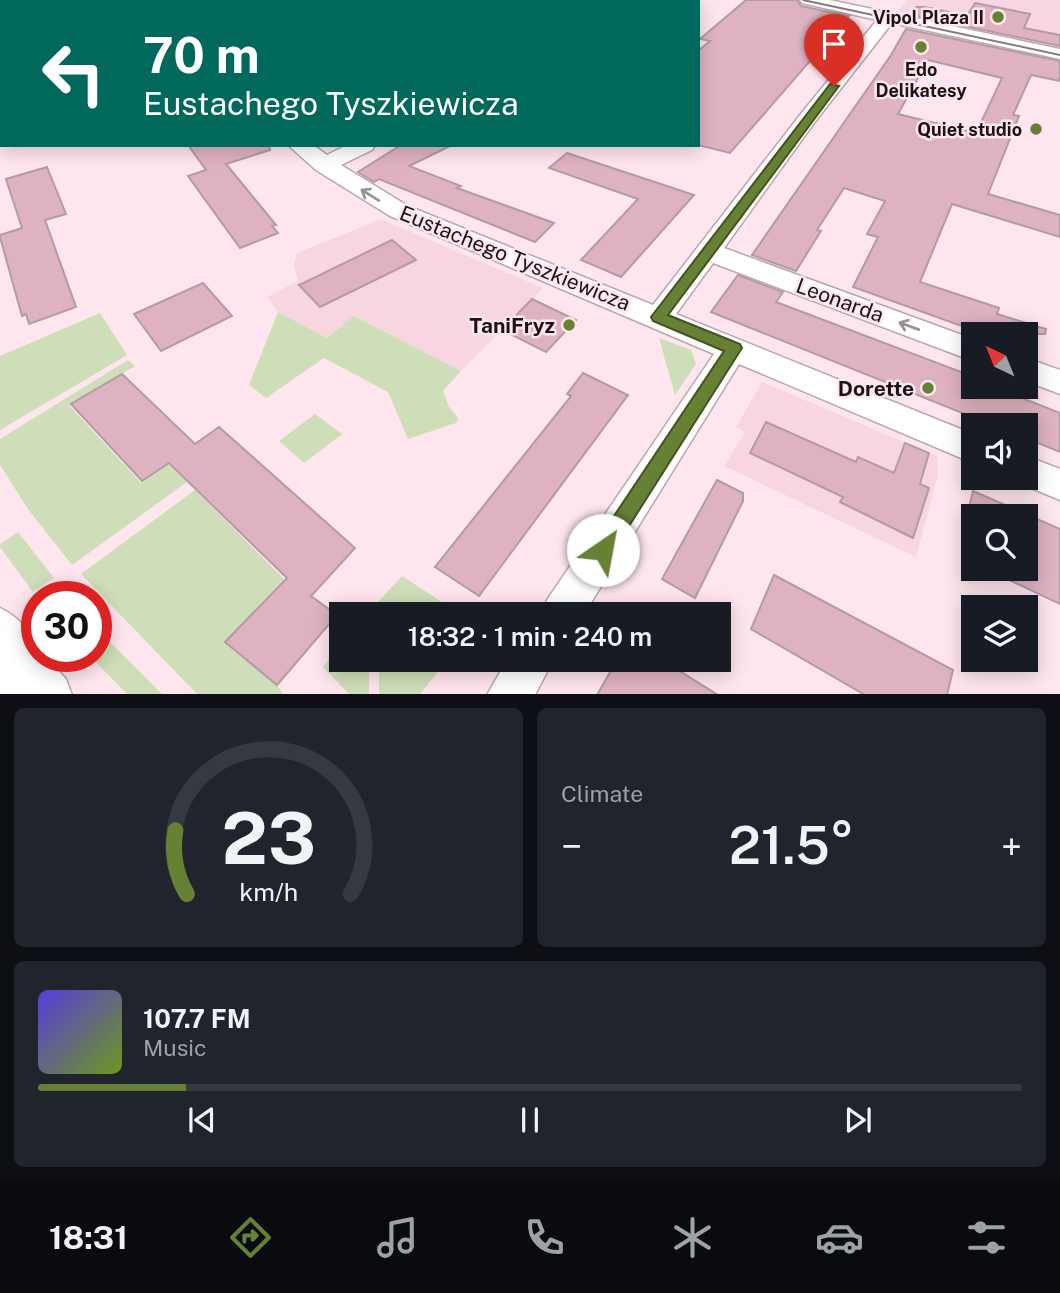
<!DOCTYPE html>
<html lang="en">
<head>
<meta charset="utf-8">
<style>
	:root { --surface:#171b24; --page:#20242c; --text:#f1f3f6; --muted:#9ea1a6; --line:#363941; --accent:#668034 }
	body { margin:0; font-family:"Public Sans",sans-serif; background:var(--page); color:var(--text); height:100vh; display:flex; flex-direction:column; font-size:26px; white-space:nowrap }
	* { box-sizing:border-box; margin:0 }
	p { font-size:23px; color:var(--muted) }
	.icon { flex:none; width:38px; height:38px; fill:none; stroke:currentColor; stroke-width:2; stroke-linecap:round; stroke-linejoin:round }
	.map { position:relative; height:694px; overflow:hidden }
	.drawer { display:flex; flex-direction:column; gap:14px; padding:14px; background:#0d0f14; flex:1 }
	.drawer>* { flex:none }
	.hud { position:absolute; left:0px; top:0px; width:700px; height:147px; box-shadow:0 4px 18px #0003; background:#00695c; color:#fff; overflow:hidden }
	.needle { width:46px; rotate:317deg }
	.fabs { position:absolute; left:961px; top:322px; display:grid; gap:14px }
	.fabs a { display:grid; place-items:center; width:77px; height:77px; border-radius:0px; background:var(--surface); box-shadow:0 4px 18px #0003; font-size:35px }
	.speed { position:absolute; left:21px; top:581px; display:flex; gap:14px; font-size:35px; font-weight:700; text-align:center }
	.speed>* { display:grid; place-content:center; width:91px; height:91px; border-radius:50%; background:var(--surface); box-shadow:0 4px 18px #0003; line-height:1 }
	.speed .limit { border:10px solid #d22; background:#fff; color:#111 }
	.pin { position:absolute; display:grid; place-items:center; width:60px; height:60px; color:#fff; margin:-72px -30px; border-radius:50% 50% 50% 0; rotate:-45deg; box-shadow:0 0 7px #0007 }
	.pin .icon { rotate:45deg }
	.me { position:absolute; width:77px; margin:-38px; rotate:33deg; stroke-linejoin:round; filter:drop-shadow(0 0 5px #0008) }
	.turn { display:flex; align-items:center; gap:24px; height:147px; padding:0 28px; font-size:32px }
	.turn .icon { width:91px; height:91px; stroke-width:2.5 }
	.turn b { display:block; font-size:49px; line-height:60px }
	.big { font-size:52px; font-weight:600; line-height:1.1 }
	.drawer .card { flex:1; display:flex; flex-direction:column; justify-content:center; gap:10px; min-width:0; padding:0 24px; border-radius:10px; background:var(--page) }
	.drawer .dial { align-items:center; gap:0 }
	.dial svg { height:182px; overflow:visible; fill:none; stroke:var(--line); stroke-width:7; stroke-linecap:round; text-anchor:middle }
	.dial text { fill:var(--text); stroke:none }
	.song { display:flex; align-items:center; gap:21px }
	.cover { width:84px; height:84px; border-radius:10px; background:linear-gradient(135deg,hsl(250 70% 55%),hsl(80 70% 35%)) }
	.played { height:7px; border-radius:4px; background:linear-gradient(90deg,var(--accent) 15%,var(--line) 15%) }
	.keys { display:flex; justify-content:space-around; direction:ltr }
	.heat { display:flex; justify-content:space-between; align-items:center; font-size:38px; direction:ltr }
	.drawer .tiles { flex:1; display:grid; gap:14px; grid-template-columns:1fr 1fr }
	.card:last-child { grid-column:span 2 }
	.trip { position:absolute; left:329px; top:602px; width:402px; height:70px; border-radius:0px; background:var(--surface); box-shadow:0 4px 18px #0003; font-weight:600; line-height:70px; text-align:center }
	.tabs { display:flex; height:112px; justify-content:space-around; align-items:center; background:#090b0e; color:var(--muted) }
	.tabs .icon { width:49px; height:49px }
	.tabs .selected { color:var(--accent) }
	.tabs b { font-size:32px; color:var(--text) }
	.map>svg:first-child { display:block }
</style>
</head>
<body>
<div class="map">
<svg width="1060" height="695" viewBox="0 0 1060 695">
	<rect width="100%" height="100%" fill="#ffe5ed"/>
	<g fill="#f7d6e1">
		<polygon points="908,0 1060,0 1060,47 897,12"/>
		<polygon points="381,219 543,288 461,371 355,316 327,338 278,312 267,297 298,281 294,265 297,253"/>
		<polygon points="762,382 937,456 938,475 916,557 724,466 745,432 736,427"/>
	</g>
	<g fill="#cedeb8">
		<polygon points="278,312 327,338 354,316 461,371 443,391 449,407 458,418 456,423 408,439 388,392 324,358 266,398 249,385"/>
		<polygon points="100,313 127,355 0,430 0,356"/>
		<polygon points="659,338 691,350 696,364 675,395"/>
		<polygon points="128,360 135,366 69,405 141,483 168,464 187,482 72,565 28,509 0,465 0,439"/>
		<polygon points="315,414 342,434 304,463 279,441"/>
		<polygon points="195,490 284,579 225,642 277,685 283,694 197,694 81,574"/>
		<polygon points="18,532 54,578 33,592 0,547 0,544"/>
		<polygon points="402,576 460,614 378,614 378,602"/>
		<polygon points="96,628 162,694 127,694 90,656 96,656"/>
		<polygon points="341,645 341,660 369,660 369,694 349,694 323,667"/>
		<polygon points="379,660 448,660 419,695 379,694"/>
	</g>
	<g fill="#dfb2c1" stroke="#b39ba3" stroke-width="2" fill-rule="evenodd">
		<polygon points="746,0 797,0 801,6 849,16 730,153 698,145 698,51 710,41 700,39"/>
		<polygon points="975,3 1030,14 1024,28 1060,35 1060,46 912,15 916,7 925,7 967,16"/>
		<path d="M 906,29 L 1060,61 L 1060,81 L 1031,75 L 1013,115 L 1019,116 L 988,194 L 1060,215 L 1060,237 L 952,204 L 920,282 L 999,308 L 997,314 L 1046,329 L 1045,334 L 984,334 L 853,287 L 878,237 L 867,234 L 885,201 L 844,188 L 817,230 L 821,231 L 796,271 L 752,255 L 891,55 ZM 928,60 L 1002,78 L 976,133 L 898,114 Z"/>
		<polygon points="188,145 269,145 270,150 226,164 276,225 272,226 278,233 240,248 188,176 206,170"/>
		<polygon points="401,145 452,145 409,166 461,186 457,188 554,223 535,242 379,179 374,182 358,172"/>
		<polygon points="567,153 694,195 621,277 581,260 638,199 549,168"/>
		<polygon points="47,167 66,214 45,220 76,307 29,324 26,314 22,316 0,237 0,235 22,228 6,179"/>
		<polygon points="392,240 416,260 320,307 299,285"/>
		<polygon points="738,275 783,292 776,302 964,373 973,381 973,387 994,387 1060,413 1060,452 1026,438 1026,425 992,425 711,312"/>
		<polygon points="203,283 232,316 161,351 134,314"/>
		<polygon points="532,299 576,320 546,352 502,330"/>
		<polygon points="583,373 628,395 479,596 435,567 571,396 567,394"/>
		<polygon points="122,374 195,444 219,427 355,548 311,596 337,615 277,685 225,642 287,578 169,463 142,481 71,404"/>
		<polygon points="766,422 856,462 858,457 894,473 905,443 929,453 920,484 929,488 913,538 840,502 843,497 750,453"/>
		<polygon points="717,480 743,493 743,501 695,598 662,579"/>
		<polygon points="973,491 1060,529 1060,604 986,569 1026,569 1026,516 967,516"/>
		<polygon points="774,575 953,670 947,695 865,695 751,629"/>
		<polygon points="617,660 662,660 718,695 597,695"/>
	</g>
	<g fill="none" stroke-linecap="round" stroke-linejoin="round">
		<g stroke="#bda5ad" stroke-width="3">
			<g id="minor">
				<polygon points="15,0 31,0 13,2"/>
				<polygon points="646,0 662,0 644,2"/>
				<polygon points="800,0 830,0 1060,49 1060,59 892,23 814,123 724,248 973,339 973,361 713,263 676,314 973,434 973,463 739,364 584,614 541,614 547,600 714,354 390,216 316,170 288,145 313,145 327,155 347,145 375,145 372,150 341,165 408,206 653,305 800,115 877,20 802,3"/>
				<polygon points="2,11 2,21 0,22 0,12"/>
				<rect x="0" y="131" width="2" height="12"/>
				<polygon points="1026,358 1060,370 1060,394 1026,381"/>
				<polygon points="1026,456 1060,469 1060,500 1014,481 1012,478 1026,478"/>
				<path d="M 0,608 C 18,616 37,636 37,656 L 45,656 L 66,679 L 72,695 L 0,695 Z"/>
				<polygon points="507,660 553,660 535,695 487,695"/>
			</g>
		</g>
		<use href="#minor" fill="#fff" fill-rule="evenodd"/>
		<polyline stroke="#8a797e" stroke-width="2" points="803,0 1060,55"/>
	</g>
	<defs><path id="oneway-shaft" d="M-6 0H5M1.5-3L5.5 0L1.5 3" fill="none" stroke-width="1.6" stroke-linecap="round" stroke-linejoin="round" transform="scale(1.75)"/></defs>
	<g stroke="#989496">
		<use href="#oneway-shaft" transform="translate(370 195) rotate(-148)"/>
		<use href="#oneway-shaft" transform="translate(909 326) rotate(-160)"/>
	</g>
	<polygon fill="#668034" stroke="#425322" stroke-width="2" points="830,84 839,86 668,315 740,344 742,348 610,556 603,559 596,556 593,550 596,543 724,351 653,321 651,317"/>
	<g fill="#668034" stroke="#ffe5ed" stroke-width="2.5">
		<circle cx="998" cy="17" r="7"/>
		<circle cx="921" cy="47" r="7"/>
		<circle cx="1036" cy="129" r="7"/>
		<circle cx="569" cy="325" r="7"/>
		<circle cx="928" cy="388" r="7"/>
	</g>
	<g text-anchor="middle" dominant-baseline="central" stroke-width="5" stroke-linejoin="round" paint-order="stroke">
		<g font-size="18" font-weight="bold" fill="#1a1215" stroke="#ffe5ed" text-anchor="end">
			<text x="984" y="17">Vipol Plaza II</text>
			<text x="921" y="69" text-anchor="middle">Edo<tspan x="921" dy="21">Delikatesy</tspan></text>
			<text x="1022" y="129">Quiet studio</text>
		</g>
		<g font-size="21" fill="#1a1215" stroke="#ffe5ed">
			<text transform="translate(515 258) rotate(22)">Eustachego Tyszkiewicza</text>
			<text transform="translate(840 300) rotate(20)">Leonarda</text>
		</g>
		<g font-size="21" font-weight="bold" fill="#1a1215" stroke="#ffe5ed" text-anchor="end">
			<text x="555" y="325">TaniFryz</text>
			<text x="914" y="388">Dorette</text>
		</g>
	</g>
</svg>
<div class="fabs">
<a><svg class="needle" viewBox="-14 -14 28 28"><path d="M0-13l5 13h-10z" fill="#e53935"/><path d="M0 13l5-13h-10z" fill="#9ea1a6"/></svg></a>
<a><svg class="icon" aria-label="sound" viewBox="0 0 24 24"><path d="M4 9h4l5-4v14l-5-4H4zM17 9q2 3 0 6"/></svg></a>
<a><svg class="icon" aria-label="search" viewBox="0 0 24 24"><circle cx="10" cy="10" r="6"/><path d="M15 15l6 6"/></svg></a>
<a><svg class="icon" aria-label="layers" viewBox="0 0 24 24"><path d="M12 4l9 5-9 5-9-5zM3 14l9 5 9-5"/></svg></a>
</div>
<div class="speed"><div class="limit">30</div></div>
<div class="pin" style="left:834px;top:86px;background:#d93025"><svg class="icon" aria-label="arrive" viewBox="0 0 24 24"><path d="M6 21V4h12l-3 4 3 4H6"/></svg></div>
<svg class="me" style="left:603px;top:550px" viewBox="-20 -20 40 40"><circle r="19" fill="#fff"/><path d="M0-13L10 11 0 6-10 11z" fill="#668034"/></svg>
<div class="trip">18:32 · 1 min · 240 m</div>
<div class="hud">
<div class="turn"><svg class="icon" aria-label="left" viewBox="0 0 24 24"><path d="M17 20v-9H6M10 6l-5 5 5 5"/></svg><div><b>70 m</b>Eustachego Tyszkiewicza</div></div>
</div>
</div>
<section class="drawer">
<div class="tiles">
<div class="card dial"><svg viewBox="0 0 100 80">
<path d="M14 69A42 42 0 1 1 86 69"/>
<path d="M14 69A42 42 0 0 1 9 41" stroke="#668034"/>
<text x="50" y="56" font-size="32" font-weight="700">23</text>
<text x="50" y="72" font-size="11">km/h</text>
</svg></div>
<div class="card"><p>Climate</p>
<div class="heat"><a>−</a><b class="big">21.5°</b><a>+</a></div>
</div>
<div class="card">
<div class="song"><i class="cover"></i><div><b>107.7 FM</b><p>Music</p></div></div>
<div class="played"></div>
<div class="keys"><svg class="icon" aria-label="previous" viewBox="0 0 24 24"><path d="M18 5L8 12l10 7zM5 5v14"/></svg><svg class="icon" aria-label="pause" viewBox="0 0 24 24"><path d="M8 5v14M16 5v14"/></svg><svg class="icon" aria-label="next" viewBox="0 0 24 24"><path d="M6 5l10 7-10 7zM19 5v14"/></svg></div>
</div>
</div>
</section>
<nav class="tabs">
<b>18:31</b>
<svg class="icon selected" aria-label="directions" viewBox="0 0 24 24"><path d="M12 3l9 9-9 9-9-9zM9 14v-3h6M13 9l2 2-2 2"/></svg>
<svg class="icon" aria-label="music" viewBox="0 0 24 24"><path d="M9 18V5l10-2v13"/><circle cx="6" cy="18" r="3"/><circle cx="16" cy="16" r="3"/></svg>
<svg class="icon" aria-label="phone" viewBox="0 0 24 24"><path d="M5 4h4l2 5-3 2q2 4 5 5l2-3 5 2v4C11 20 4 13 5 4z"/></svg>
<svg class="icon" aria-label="climate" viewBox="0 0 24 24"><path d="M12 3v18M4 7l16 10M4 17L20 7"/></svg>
<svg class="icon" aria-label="car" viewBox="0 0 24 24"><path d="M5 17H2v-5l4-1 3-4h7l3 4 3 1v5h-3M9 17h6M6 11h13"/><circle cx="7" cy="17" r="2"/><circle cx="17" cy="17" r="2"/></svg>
<svg class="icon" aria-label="filters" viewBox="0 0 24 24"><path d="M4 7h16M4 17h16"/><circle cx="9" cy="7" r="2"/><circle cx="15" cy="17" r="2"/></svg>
</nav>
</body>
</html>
